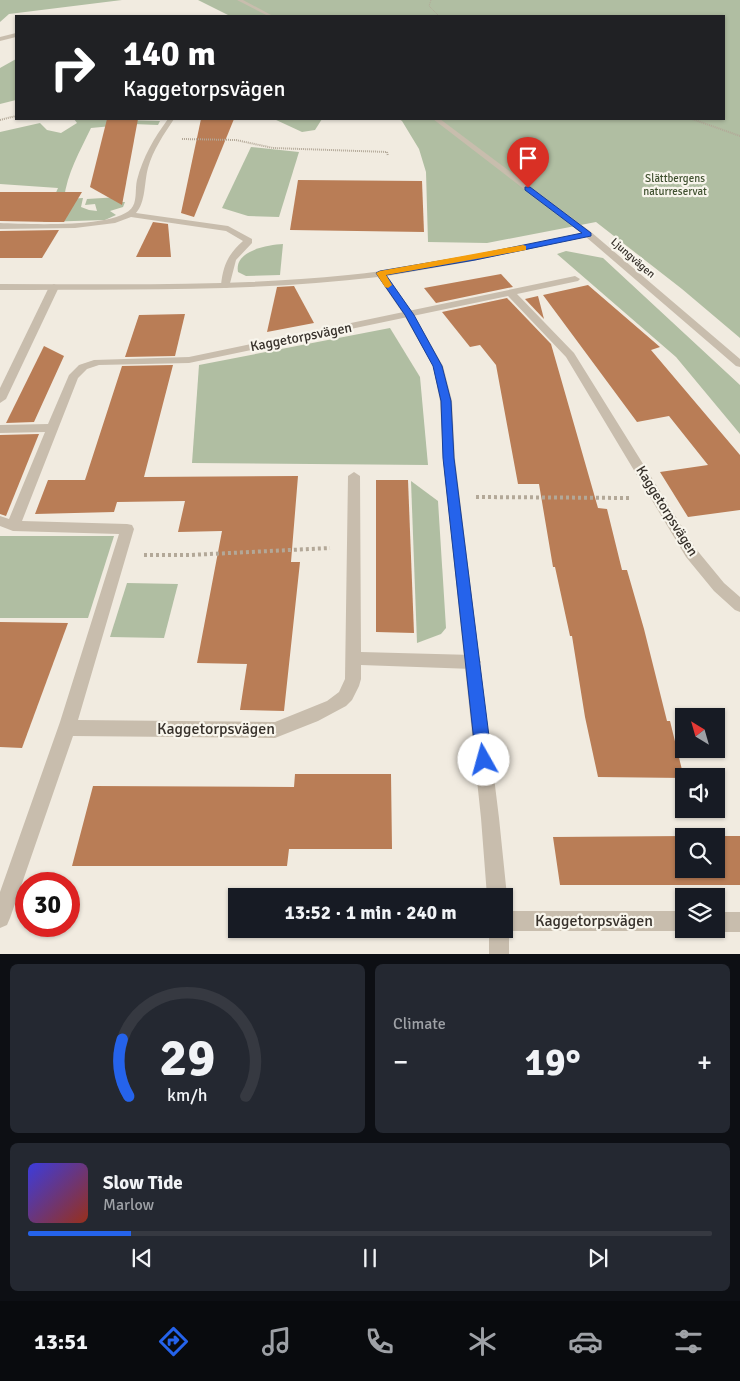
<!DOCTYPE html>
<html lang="en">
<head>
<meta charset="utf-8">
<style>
	:root { --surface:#171b24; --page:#242831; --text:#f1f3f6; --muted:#9ea1a6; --line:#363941; --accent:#2563eb }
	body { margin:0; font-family:Signika,sans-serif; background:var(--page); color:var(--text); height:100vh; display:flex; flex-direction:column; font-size:19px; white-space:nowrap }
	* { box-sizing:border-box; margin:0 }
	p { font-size:16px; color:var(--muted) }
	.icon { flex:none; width:28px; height:28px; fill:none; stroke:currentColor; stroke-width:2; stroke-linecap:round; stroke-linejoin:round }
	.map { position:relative; height:954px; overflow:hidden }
	.sheet { display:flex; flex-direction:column; gap:10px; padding:10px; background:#0d0f14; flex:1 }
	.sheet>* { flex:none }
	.guide { position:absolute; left:15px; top:15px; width:710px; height:105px; border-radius:0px; box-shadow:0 1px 4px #0004; background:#202124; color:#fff; overflow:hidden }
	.needle { width:32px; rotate:323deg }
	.tools { position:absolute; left:675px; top:708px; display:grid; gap:10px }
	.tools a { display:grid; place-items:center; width:50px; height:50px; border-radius:0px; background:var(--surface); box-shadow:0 1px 4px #0004; font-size:25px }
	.speed { position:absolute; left:15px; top:872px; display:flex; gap:10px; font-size:25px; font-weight:700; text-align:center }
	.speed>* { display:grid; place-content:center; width:65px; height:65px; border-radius:50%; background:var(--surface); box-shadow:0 1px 4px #0004; line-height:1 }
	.speed .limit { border:8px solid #d22; background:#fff; color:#111 }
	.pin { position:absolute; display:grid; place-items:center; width:42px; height:42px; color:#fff; margin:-51px -21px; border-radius:50% 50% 50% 0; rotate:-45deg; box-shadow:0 0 5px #0007 }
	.pin .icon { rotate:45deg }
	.me { position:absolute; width:55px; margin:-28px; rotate:353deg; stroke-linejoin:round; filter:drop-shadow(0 0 4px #0008) }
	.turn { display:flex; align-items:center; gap:18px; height:105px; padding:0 25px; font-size:22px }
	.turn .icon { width:65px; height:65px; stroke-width:2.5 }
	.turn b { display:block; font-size:35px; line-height:42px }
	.big { font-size:38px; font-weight:800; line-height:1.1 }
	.sheet .card { flex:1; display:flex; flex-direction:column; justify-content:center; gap:8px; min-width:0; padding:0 18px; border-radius:8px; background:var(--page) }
	.sheet .dial { align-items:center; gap:0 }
	.dial svg { height:130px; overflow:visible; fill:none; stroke:var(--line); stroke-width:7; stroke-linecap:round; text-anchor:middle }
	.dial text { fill:var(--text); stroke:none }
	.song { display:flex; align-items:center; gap:15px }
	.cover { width:60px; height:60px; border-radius:8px; background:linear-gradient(135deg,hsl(240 70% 55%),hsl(10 70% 35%)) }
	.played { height:5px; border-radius:2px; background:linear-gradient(90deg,var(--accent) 15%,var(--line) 15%) }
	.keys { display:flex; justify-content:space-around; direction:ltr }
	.heat { display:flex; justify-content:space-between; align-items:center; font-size:28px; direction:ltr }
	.sheet .tiles { flex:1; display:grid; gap:10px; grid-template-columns:1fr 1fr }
	.card:last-child { grid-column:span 2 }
	.trip { position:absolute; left:228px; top:888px; width:285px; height:50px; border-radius:0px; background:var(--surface); box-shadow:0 1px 4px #0004; font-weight:800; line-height:50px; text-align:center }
	.tab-bar { display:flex; height:80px; justify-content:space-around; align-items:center; background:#090b0e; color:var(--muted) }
	.tab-bar .icon { width:35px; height:35px }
	.tab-bar .active { color:var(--accent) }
	.tab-bar b { font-size:22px; color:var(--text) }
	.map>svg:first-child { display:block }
</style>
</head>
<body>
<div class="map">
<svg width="740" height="954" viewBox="0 0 740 954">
	<rect width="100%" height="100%" fill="#f1ebe0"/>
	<g fill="#b0bea2">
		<polygon points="0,0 122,0 9,14 0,22"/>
		<polygon points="198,0 740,0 740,338 682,289 596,222 487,243 428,242 426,172 419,149 402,121 399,119 724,119 724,16 230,16"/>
		<polygon points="16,59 16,100 0,104 0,68"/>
		<path d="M 74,119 L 160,121 L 158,125 L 133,124 L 91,128 C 80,151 67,173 64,199 L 83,198 L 81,207 L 89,210 L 97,211 L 95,204 L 85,205 L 87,199 L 119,197 L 119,202 L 125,202 L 123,207 L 110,211 L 116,215 L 105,220 L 43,222 L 58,188 L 0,184 L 0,132 L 40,123 L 47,130 L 61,133 L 77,123 Z"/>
		<polygon points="274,119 322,119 315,130 302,132"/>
		<polygon points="251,147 299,152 279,217 248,216 222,208"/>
		<path d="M 283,244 L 280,275 L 246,276 L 238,272 C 234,251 266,245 283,244 Z"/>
		<polygon points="566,251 603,258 740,385 740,434 676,357 557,254"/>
		<polygon points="390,328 420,377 428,465 192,463 199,365"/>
		<polygon points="411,481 438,501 446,628 441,634 417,643"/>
		<polygon points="0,536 114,536 88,618 0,618"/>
		<polygon points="127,583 178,584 164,638 110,637"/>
	</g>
	<g fill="#b97d56">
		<polygon points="107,119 138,119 122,205 90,187"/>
		<polygon points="201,119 234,119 194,217 181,213"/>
		<polygon points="298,180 422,181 424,232 290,230"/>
		<polygon points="0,192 82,192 64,222 50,222 0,221"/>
		<polygon points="153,222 168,224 171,257 136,257"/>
		<polygon points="59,230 42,258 0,258 0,231"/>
		<polygon points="501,274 513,287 436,303 424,288"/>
		<polygon points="588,285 660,347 651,350 740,455 740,510 688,517 660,472 708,465 669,416 637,422 543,295"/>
		<polygon points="294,286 314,323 267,332 277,287"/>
		<polygon points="538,296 544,319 525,299"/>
		<polygon points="507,298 551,344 598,508 607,509 622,570 627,570 644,629 667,721 670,721 684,778 598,777 585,717 572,636 570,636 555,567 553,567 539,484 518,484 496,365 480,345 470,347 442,312"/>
		<polygon points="185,314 175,356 125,357 139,315"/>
		<polygon points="44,346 64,356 34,422 6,423"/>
		<polygon points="173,365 144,477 298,476 291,562 300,562 284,711 240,710 247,664 197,663 222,531 178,532 185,501 117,502 114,512 35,514 48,480 85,480 122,366"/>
		<polygon points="39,434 6,516 0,514 0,435"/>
		<polygon points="376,480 408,480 414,633 376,632"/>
		<polygon points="0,622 68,623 22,748 0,747"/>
		<polygon points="295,774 391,774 392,849 289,849 287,866 72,866 93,786 294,787"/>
		<polygon points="684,836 684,869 716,869 716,836 740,836 740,885 560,885 553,837"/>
	</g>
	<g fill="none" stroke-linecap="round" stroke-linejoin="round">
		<polyline stroke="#b3a898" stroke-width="1" stroke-dasharray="1 1" stroke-linecap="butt" points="431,0 429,6 439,16"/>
		<g stroke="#b3a898" stroke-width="2" stroke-dasharray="1 1" stroke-linecap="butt">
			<polyline points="132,119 147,119"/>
			<polyline points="692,119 740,136"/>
			<polyline points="0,120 16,116"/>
			<polyline points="182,139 236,140 273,148 387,152 388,156"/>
		</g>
		<g stroke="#b3a898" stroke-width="4" stroke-dasharray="3 3" stroke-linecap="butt">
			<polyline points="476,497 630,498"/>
			<polyline points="144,555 190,555 330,548"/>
		</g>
		<g fill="#c8bdad" fill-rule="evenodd">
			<polygon points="16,33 16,37 0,41 0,37"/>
			<path d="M 168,119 L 174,119 C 164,134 153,150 148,168 C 144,182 146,202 136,213 L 228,226 L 252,239 L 252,243 L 236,260 L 229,287 L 226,288 L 221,285 C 223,266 228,254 243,241 L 226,231 L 131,217 L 115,223 L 75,228 L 0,229 L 0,223 C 25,224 121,229 133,206 C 137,199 135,188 137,180 C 143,157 154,138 168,119 Z"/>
			<polygon points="575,276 580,279 578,281 517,294 574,353 696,549 724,583 740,597 740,612 735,610 714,591 686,557 566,357 508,296 189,363 99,365 87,369 78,378 22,521 127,524 132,525 134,529 78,720 275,722 327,701 339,692 345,679 348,476 354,472 360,476 361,652 473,655 478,657 481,662 478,667 473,669 361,665 361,679 359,686 352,700 346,706 318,721 275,738 73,736 10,918 7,925 0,928 0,892 60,722 119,534 13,531 0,526 0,516 9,519 45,432 0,433 0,425 48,424 69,375 79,365 94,360 189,357"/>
			<polygon points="54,284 59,287 6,399 0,403 0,388 49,287"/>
			<polygon points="504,911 684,911 684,929 689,929 684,931 504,931 499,929 504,929"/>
			<polygon points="716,912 740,912 740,932 716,932 709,929 716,929"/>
		</g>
		<g fill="#c8bdad" fill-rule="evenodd">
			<polygon points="237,0 243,0 273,16 268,16"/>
			<path d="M 433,119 L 440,119 L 591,232 L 740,359 L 740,367 L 736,366 L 586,237 L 468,262 L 387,276 L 414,315 L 443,366 L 452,401 L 455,459 L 499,818 L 507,896 L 504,903 L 504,896 L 487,896 L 481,818 L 443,459 L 440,401 L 433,366 L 404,315 L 378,277 C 253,292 126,289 0,290 L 0,284 C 116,284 232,287 348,275 C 426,267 504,250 581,233 Z"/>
			<polygon points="504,921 509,929 509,954 489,954 489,929 504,929"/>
		</g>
	</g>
	<polygon fill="#2563eb" stroke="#184099" points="525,187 530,187 591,233 591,236 475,260 386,275 414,315 442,366 451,401 454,458 492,760 489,765 484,767 478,765 476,760 443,458 441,401 433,366 405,315 376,273 380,271 475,255 582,233 525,190"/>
	<polygon fill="#f59e0b" points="523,245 526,246 526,250 386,275 392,285 388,288 385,287 376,273 380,271"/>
	<g text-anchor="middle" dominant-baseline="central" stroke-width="4.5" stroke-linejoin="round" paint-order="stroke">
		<g font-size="11" fill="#415231" stroke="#f8f5ec">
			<text x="675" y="178">Slättbergens<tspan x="675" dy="13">naturreservat</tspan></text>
		</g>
		<g font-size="11" fill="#37312b" stroke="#f8f5ec">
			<text transform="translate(633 258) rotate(41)">Ljungvägen</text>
		</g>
		<g font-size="14" fill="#37312b" stroke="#f8f5ec">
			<text transform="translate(301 337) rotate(-11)">Kaggetorpsvägen</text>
			<text transform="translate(667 511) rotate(58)">Kaggetorpsvägen</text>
		</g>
		<g font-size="16" fill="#37312b" stroke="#f8f5ec">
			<text x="216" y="729">Kaggetorpsvägen</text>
			<text x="594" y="921">Kaggetorpsvägen</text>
		</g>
	</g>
</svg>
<div class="tools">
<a><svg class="needle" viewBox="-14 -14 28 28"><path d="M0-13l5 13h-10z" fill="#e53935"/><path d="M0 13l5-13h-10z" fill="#9ea1a6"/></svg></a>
<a><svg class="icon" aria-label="sound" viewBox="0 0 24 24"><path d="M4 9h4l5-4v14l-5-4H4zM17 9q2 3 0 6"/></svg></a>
<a><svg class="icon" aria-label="search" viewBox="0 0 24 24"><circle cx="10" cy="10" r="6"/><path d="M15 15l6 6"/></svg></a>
<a><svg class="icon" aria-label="layers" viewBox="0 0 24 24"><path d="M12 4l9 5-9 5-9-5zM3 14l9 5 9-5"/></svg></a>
</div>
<div class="speed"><div class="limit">30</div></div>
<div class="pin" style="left:528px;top:188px;background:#d93025"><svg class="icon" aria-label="arrive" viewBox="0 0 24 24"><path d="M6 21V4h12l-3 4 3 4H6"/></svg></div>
<svg class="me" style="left:484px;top:760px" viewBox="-20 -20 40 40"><circle r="19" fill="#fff"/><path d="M0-13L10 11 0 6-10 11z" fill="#2563eb"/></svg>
<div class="trip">13:52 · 1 min · 240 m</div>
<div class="guide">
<div class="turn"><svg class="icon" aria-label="right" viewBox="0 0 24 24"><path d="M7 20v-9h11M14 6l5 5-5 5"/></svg><div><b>140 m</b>Kaggetorpsvägen</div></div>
</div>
</div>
<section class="sheet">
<div class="tiles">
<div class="card dial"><svg viewBox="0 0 100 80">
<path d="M14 69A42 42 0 1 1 86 69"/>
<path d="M14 69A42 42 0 0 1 10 34" stroke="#2563eb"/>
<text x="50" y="56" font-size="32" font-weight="700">29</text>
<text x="50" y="72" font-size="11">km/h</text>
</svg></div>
<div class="card"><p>Climate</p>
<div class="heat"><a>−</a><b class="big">19°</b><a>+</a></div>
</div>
<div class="card">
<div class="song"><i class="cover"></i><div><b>Slow Tide</b><p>Marlow</p></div></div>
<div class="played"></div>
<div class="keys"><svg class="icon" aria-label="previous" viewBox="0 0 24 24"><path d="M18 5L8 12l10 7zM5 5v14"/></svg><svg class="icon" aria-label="pause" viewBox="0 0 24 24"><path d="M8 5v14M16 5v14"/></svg><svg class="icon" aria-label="next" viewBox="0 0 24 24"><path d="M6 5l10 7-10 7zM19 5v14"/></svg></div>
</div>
</div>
</section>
<nav class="tab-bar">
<b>13:51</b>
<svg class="icon active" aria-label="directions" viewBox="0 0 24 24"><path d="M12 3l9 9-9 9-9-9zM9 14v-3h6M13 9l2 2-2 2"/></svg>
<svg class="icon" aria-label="music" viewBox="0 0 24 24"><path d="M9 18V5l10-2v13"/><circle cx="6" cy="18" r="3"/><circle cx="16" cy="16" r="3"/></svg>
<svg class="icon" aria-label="phone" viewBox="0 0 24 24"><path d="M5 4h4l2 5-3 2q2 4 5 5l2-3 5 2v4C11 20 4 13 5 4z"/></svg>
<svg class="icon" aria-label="climate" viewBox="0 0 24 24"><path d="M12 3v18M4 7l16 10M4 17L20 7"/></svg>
<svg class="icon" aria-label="car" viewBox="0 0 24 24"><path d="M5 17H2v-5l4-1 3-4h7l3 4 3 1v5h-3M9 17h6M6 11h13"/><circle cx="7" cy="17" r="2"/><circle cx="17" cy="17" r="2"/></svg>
<svg class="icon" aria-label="filters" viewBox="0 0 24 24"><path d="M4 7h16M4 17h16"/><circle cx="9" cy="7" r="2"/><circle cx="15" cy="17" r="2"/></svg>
</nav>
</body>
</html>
